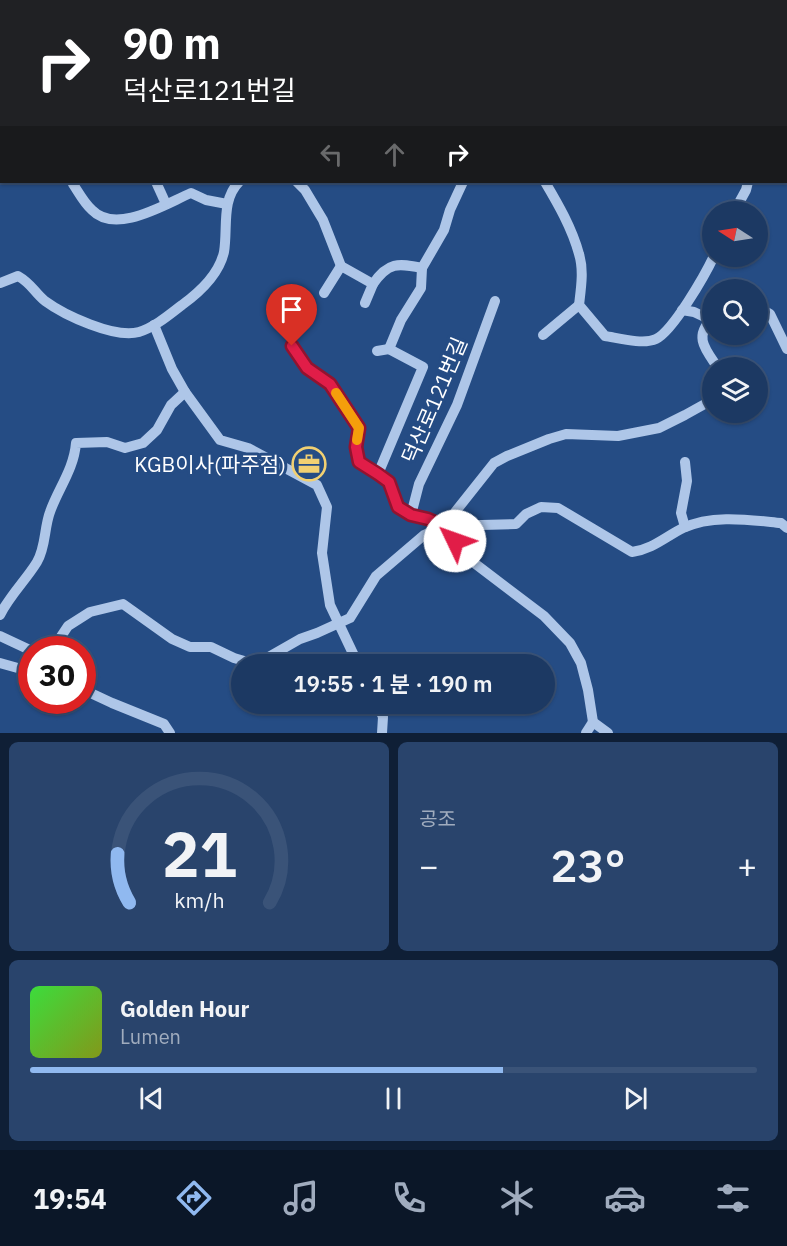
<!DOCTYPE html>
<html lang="ko">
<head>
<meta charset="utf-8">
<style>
	:root { --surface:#1c3963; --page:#29446c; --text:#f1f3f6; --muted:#a0acbe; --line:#3a5378; --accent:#90b9f0 }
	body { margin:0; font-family:"IBM Plex Sans","Noto Sans KR",sans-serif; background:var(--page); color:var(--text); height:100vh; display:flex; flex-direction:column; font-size:22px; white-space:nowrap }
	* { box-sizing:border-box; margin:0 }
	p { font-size:20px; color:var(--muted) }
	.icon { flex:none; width:33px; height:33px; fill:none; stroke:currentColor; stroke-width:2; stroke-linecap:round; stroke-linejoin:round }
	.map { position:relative; height:733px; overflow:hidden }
	.details { display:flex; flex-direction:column; gap:9px; padding:9px; background:#0f1f36; flex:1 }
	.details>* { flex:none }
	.top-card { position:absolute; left:0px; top:0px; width:788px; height:183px; box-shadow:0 2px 4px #0004,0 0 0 2px var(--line); background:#202124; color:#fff; overflow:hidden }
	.needle { width:39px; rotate:282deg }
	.controls { position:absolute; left:702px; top:201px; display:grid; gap:12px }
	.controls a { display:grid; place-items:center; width:66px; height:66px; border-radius:50%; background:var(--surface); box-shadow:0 2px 4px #0004,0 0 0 2px var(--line); font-size:30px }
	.speed { position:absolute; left:18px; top:636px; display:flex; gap:12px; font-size:30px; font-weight:700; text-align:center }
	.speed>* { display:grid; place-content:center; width:78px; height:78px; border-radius:50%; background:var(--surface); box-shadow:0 2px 4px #0004,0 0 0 2px var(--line); line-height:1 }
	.speed .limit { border:9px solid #d22; background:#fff; color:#111 }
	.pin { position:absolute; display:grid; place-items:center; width:51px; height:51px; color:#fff; margin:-62px -26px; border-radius:50% 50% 50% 0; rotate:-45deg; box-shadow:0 0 6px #0007 }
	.pin .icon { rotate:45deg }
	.me { position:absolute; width:66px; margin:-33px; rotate:312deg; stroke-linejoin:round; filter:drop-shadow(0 0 4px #0008) }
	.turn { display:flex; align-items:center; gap:21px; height:126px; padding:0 24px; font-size:27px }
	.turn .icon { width:78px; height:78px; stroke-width:2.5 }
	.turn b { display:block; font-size:42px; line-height:51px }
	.lanes { display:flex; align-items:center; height:57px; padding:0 24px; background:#0003; justify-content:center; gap:30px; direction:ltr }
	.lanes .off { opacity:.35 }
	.big { font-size:45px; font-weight:600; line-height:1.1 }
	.details .card { flex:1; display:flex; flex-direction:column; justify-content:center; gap:9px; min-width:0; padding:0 21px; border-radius:9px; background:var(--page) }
	.details .dial { align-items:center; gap:0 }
	.dial svg { height:156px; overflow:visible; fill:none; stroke:var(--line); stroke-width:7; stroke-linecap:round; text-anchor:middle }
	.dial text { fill:var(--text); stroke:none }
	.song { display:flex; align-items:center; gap:18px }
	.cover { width:72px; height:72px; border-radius:9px; background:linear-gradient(135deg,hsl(120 70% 55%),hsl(70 70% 35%)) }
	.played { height:6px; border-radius:3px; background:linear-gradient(90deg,var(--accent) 65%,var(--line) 65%) }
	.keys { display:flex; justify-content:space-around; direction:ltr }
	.heat { display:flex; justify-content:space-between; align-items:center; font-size:33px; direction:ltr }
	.details .tiles { flex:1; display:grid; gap:9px; grid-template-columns:1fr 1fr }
	.card:last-child { grid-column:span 2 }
	.trip { position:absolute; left:231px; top:654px; width:324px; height:60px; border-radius:30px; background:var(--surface); box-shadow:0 2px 4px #0004,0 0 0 2px var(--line); font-weight:600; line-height:60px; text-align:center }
	.tabs { display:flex; height:96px; justify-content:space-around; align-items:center; background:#0b1728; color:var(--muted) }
	.tabs .icon { width:42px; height:42px }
	.tabs .active { color:var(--accent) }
	.tabs b { font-size:27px; color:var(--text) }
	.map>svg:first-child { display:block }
</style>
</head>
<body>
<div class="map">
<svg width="787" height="733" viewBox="0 0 787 733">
	<rect width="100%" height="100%" fill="#254c84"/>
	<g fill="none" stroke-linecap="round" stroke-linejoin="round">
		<g stroke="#aec6e8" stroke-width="10">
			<polyline points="30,0 30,2"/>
			<polyline points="108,0 112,2"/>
			<polyline points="721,0 725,2"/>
			<polyline points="243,2 245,0"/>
			<polyline points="555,2 558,0"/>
			<polyline points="735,2 735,0"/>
			<polyline points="786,9 787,8"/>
			<polyline points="786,122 787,121"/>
			<path d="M 73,182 L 73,184 C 79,193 84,203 92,210 C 116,235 165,204 191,193 L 206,200 L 227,204"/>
			<polyline points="156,182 166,204"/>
			<polyline points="297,182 305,190 323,220 341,266 373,284 365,303"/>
			<path d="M 545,182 C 558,204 572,228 579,254 C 584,270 581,288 579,305 L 605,336 C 618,338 643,345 656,339 C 673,331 705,275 714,256"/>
			<polyline points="734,212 746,190 748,182"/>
			<path d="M 0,283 L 18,276 C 32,284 34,292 45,301 C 64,315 115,339 139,332 C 155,327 169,315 182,305 C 200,292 219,274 224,252 C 228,228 221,200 239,182"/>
			<path d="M 373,284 C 388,262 398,263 422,268"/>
			<polyline points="324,293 341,266"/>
			<polyline points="758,309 760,308 770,314 787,349"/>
			<polyline points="682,310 694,312 711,320"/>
			<path d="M 712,319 C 693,337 706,350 718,368"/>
			<polyline points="154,325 172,369 185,392 220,440 248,448 317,485 327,507 322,553 330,605 358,664"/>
			<polyline points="543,335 579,305"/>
			<polyline points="292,346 307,368 330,384 359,428 356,447 359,462 389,482 398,506 411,515 428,519 444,526 465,556 544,616 570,643 581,663 588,690 593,722 608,733"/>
			<polyline points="377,351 389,349"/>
			<polyline points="685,462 687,481 681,513 685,527"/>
			<polyline points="378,474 423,367 389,349 401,320 421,288 422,268 444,230 450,210 463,182"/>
			<polyline points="411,515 419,484 457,405 495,301"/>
			<polyline points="444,526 494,463 507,456 549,439 566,434 618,436 659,428 685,415 712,400"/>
			<path d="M 0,615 C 10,595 26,580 37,562 C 46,547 44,528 50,512 C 58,489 74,469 76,443 L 107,442 L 125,448 L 143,443 L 157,430 L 171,405 L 185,392"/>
			<polyline points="0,636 32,651"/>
			<path d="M 40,650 L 54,647 L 68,626 L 90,612 L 123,604 L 172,639 L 190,647 L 211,647 L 234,658 L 251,663 L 265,659 L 300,639 L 317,633 L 350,618 L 376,576 L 424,535 L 444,526 L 516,524 L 526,514 L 541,507 L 558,508 L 632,552 C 653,549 665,537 683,528 C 713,514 750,520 781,523 L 787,528"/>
			<polyline points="0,663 32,672"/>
			<polyline points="82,689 112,703 164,724 170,733"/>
			<polyline points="377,704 383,717 382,733"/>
			<polyline points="586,733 593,722"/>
		</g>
	</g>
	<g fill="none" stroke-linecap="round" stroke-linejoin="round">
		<g stroke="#92132f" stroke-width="15">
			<polyline id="route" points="292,346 307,368 330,384 359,428 356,447 359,462 378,474 389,482 398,507 411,515 428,519 444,526 455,541"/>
		</g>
		<use href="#route" stroke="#e11d48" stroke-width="10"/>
		<polyline stroke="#f59e0b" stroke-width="10" points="336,393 359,428 357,440"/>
	</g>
	<defs>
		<g id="office-ring" transform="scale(1.725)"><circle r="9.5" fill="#254c84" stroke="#f1d072" stroke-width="1.5"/><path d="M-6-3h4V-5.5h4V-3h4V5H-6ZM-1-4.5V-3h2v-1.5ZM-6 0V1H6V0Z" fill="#f1d072"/></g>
	</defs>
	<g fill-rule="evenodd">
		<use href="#office-ring" x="309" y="464"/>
	</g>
	<g text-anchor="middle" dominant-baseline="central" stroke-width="6" stroke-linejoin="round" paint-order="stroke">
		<g font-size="21" fill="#fff" stroke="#254c84">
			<text transform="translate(434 400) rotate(-67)">덕산로121번길</text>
		</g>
		<g font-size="21" fill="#fff" stroke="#254c84" text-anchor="end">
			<text x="286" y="464">KGB이사(파주점)</text>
		</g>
	</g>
</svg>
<div class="controls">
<a><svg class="needle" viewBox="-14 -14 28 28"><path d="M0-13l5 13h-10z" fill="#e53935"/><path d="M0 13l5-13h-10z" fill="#a0acbe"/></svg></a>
<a><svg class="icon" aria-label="search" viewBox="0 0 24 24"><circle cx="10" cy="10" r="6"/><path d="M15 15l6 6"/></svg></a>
<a><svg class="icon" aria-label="layers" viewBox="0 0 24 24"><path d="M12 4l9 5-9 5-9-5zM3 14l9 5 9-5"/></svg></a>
</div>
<div class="speed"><div class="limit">30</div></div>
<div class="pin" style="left:292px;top:346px;background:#d93025"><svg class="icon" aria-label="arrive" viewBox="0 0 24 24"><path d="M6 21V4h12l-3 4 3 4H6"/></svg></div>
<svg class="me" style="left:455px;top:541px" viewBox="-20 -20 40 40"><circle r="19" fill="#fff"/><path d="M0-13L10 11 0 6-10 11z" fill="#e11d48"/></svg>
<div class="trip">19:55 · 1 분 · 190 m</div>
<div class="top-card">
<div class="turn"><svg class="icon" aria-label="right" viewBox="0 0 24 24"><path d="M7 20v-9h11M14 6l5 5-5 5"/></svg><div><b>90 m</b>덕산로121번길</div></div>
<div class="lanes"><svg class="icon off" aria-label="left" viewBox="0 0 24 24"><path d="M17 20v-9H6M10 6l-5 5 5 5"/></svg><svg class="icon off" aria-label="ahead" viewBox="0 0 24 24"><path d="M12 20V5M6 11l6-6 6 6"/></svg><svg class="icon" aria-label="right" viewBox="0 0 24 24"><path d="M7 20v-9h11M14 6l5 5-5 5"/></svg></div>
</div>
</div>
<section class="details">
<div class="tiles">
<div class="card dial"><svg viewBox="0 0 100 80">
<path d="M14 69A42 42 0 1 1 86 69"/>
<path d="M14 69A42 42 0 0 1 8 44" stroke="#90b9f0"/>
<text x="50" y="56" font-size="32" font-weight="700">21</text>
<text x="50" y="72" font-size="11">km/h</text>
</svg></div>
<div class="card"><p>공조</p>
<div class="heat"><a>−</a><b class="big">23°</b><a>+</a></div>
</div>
<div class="card">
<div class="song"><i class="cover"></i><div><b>Golden Hour</b><p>Lumen</p></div></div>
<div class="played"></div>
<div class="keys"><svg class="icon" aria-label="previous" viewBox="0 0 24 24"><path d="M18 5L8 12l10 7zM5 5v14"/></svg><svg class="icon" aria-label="pause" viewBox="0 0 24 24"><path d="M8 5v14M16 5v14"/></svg><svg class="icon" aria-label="next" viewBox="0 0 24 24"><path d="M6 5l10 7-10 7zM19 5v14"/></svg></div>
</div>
</div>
</section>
<nav class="tabs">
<b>19:54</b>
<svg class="icon active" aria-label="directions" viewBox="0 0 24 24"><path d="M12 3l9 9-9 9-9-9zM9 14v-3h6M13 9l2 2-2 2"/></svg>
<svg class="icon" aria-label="music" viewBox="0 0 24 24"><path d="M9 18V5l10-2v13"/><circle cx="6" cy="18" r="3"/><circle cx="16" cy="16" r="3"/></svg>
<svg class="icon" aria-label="phone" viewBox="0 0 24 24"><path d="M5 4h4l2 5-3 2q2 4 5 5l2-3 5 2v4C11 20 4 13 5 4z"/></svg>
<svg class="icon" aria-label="climate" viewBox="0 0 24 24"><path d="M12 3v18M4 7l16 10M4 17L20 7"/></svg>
<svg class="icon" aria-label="car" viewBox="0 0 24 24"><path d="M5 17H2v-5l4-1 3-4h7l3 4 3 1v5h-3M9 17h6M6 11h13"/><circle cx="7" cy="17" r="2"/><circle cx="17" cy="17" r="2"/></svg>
<svg class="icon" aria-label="filters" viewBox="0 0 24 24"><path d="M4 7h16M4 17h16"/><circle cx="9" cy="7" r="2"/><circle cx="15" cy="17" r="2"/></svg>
</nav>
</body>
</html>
